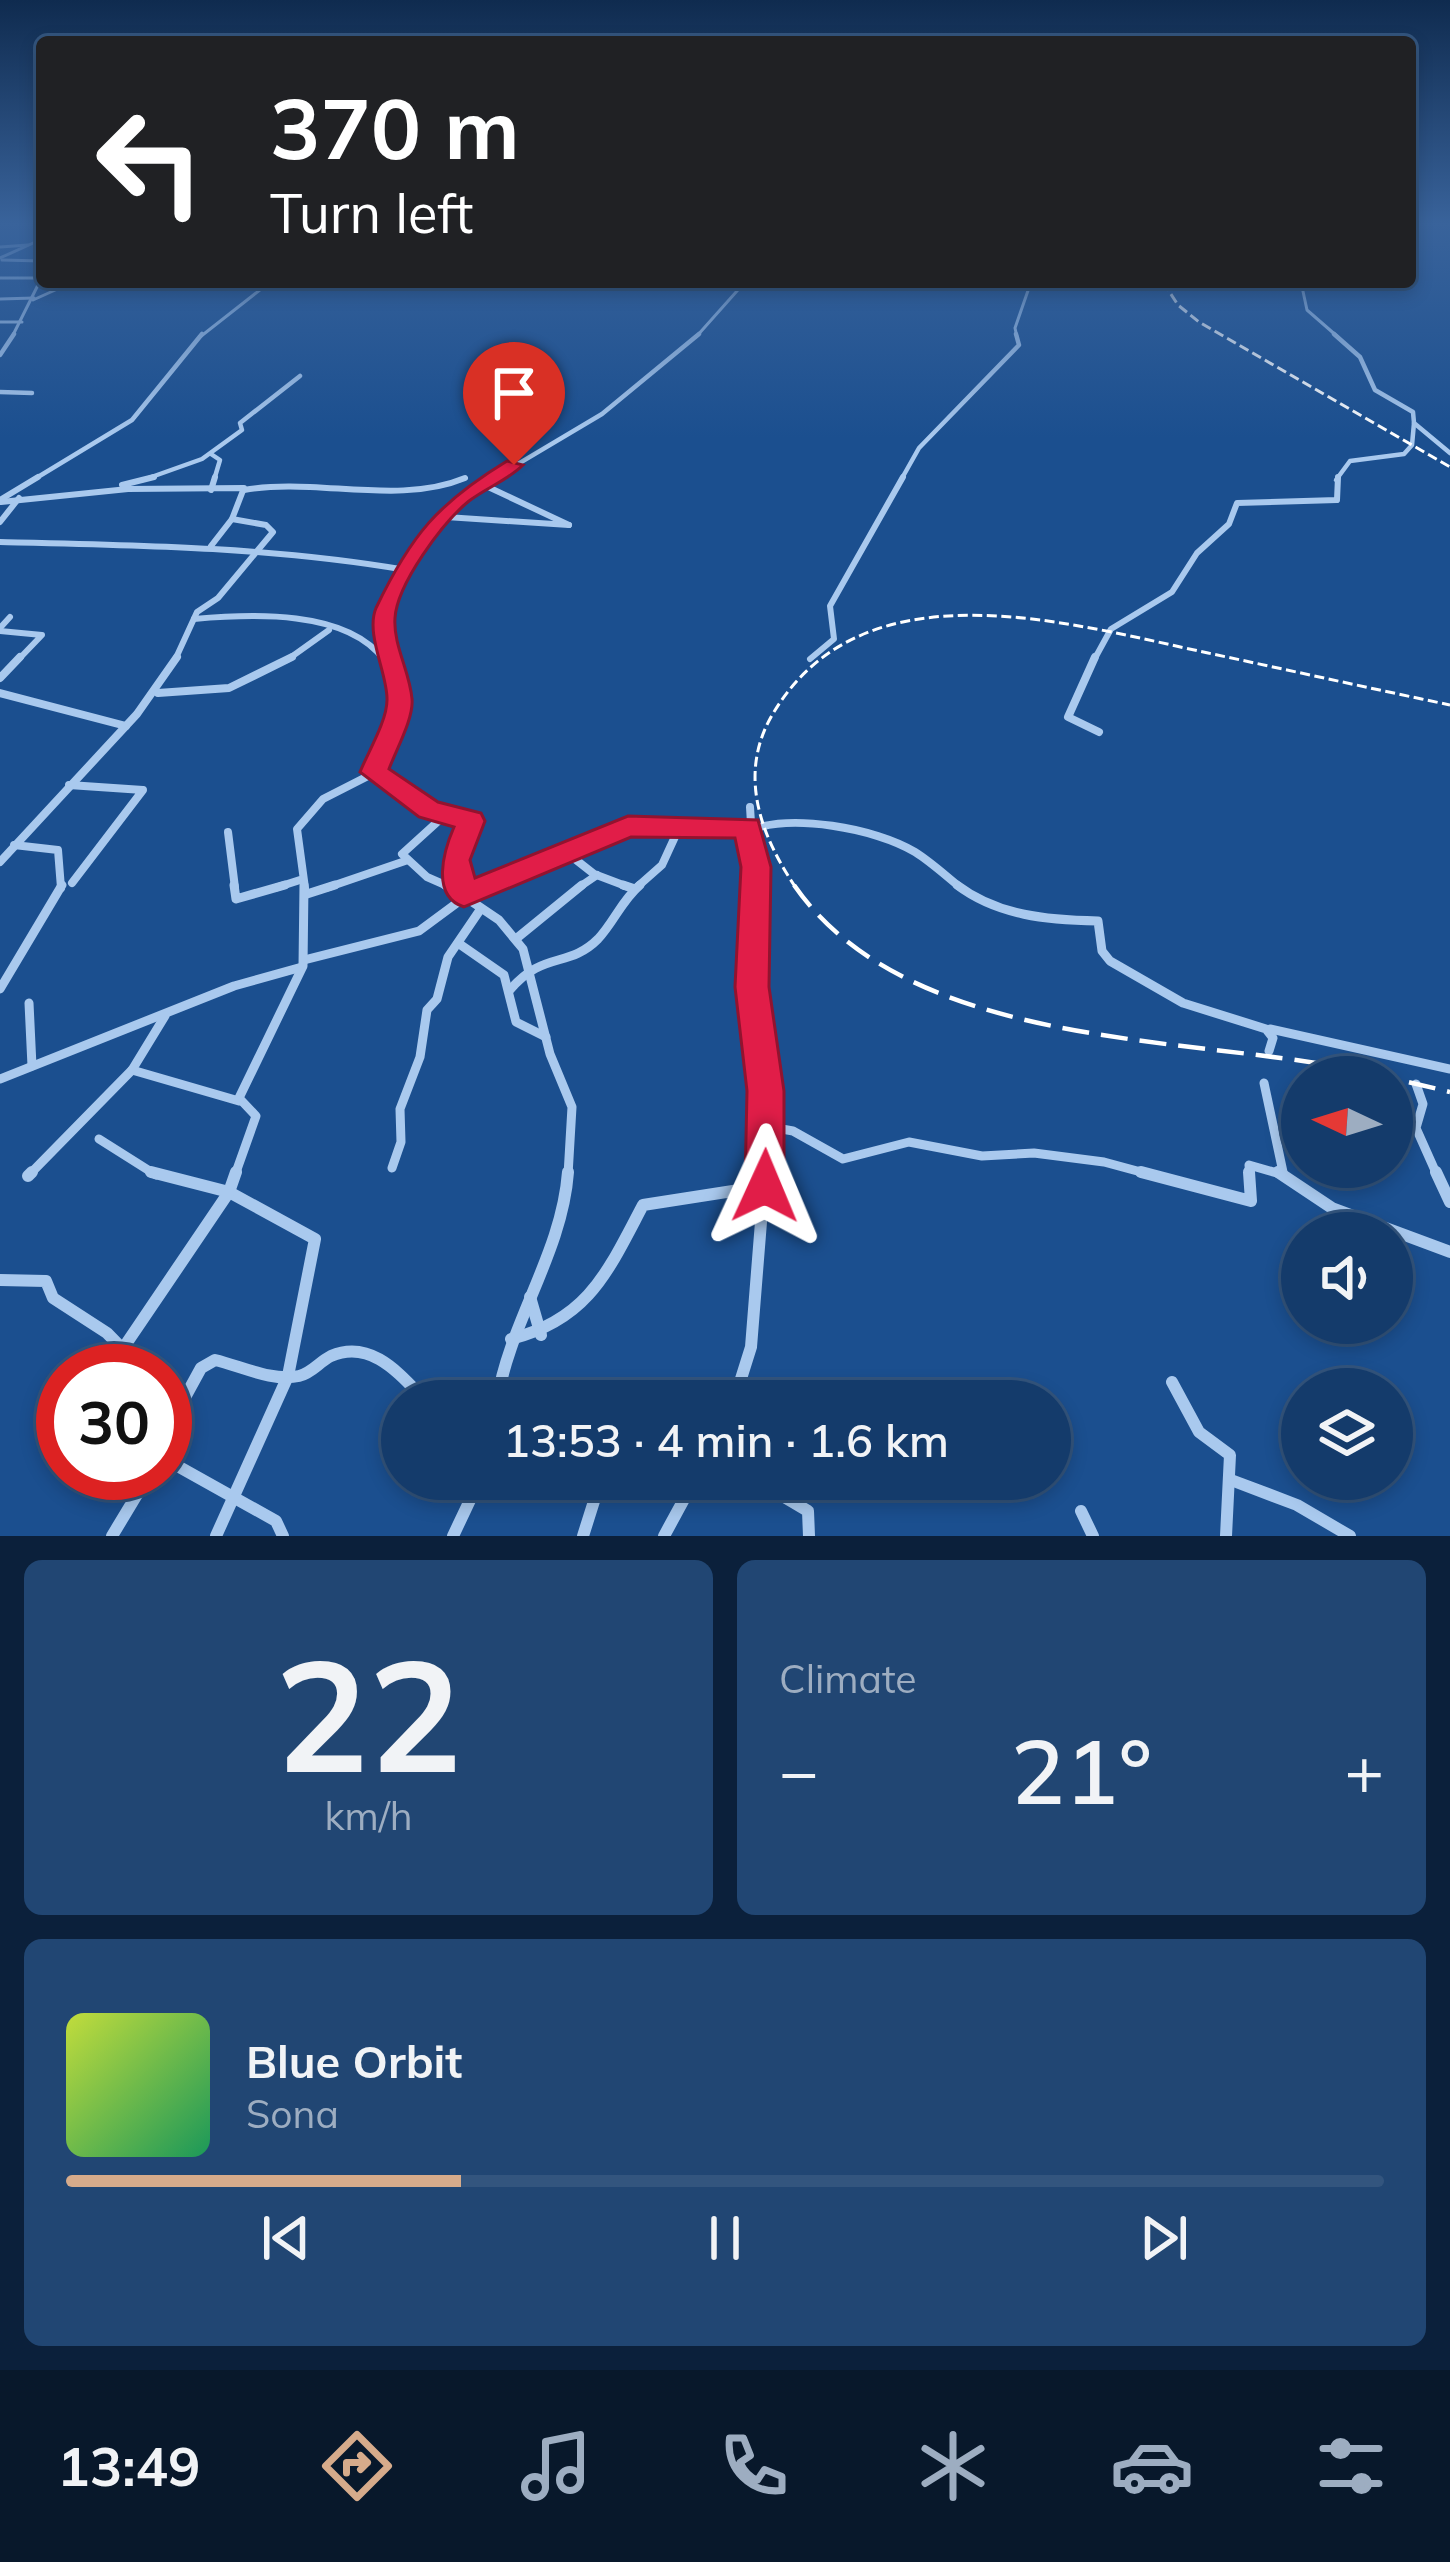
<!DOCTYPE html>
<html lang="en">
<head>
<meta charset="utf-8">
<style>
	:root { --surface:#143b6b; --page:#214673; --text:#f1f3f6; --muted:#9dadc1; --line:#33557e; --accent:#d6ab8b }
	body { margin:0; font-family:Mulish,sans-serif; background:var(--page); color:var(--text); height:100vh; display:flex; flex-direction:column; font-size:45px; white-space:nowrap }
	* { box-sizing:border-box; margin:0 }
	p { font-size:39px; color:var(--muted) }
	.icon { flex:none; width:66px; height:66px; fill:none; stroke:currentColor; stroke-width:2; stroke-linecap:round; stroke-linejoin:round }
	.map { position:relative; height:1536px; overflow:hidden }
	.drawer { display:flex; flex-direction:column; gap:24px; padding:24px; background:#0b203b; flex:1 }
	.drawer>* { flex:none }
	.banner { position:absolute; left:36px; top:36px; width:1380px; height:252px; border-radius:12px; box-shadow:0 6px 18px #0003,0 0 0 3px var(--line); background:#202124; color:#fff; overflow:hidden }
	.needle { width:78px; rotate:274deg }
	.controls { position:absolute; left:1281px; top:1056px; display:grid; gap:24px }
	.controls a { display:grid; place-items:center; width:132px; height:132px; border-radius:50%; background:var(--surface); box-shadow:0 6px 18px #0003,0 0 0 3px var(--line); font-size:60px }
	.speed { position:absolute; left:36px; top:1344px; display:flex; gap:24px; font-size:60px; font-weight:700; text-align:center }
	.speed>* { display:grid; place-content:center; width:156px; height:156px; border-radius:50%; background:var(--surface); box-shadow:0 6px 18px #0003,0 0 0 3px var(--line); line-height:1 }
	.speed .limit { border:18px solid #d22; background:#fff; color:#111 }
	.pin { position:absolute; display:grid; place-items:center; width:102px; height:102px; color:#fff; margin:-123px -51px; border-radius:50% 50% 50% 0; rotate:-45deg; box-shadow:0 0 12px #0007 }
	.pin .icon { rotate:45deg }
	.me { position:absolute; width:132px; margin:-66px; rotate:1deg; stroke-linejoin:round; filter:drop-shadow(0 0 9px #0008) }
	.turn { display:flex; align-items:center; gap:42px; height:252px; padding:0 36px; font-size:54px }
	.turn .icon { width:156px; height:156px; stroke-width:2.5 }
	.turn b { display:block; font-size:84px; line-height:102px }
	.big { font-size:90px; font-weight:600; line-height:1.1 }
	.drawer .widget { flex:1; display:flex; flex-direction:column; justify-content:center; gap:18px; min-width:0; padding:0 42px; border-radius:18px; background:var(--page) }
	.drawer .dial { align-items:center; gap:0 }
	.dial b { font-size:156px; line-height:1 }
	.song { display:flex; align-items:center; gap:36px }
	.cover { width:144px; height:144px; border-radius:18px; background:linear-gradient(135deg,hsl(70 70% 55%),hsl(150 70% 35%)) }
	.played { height:12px; border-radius:6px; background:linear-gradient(90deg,var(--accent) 30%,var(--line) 30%) }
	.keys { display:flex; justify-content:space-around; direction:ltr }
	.heat { display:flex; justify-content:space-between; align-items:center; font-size:66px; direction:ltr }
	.drawer .tiles { flex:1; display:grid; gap:24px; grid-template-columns:1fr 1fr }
	.widget:last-child { grid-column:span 2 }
	.trip { position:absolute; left:381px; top:1380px; width:690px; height:120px; border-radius:60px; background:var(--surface); box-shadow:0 6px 18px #0003,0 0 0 3px var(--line); font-weight:600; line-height:120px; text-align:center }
	.tab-bar { display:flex; height:192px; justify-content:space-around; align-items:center; background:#08182b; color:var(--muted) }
	.tab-bar .icon { width:84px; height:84px }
	.tab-bar .active { color:var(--accent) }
	.tab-bar b { font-size:54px; color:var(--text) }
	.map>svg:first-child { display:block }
</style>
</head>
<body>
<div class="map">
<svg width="1450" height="1536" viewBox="0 0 1450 1536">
	<rect width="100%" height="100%" fill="#1b4f8f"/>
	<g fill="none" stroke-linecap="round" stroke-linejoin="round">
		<g stroke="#a9c9ee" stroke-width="3">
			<polyline points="0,247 28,245"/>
			<polyline points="0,258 42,239"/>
			<polyline points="2,260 42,261"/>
			<polyline points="0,278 40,278"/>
			<polyline points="1301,282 1307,310 1338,337"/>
			<polyline points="0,299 34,298"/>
			<polyline points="33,300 73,282"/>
			<polyline points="0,322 22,322"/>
			<polyline points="12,337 42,277"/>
			<polyline points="200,337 270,282"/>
			<polyline points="696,337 745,282"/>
			<polyline points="1017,337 1015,328 1031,282"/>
		</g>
		<g stroke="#a9c9ee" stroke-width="4.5">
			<polyline points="1334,334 1360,357 1375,390 1413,412 1414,423 1450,453"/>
			<polyline points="0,355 14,334"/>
			<polyline points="0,392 32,393"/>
			<polyline points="211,454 220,460 214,480"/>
			<polyline points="33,480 132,420 202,334"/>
			<polyline points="143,480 202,459 242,430 240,423 300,376"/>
			<polyline points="460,480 465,478"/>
			<polyline points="491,480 602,414 699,334"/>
			<polyline points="901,480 919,448 1019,345 1016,334"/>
			<polyline points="1336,480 1350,461 1404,454 1412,445 1414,423"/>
		</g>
		<g stroke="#a9c9ee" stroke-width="6">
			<polyline points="122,485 154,477"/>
			<polyline points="486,486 569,525"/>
			<polyline points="211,490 215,477"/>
			<path d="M 244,490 C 314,477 398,506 465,478"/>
			<polyline points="0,500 38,477"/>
			<polyline points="1,502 128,489 244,488 232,519 211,546"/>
			<polyline points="446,517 569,525"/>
			<polyline points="0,522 19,498"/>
			<path d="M 0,542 C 137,545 272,547 406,570"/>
			<path d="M 194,619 C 250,614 347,609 384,660"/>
			<polyline points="0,628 10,617"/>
			<polyline points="0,631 42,635 18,660"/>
			<polyline points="810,659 834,639 830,606 903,477"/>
			<polyline points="175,660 197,612 218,598 273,532 266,525 232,519"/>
			<polyline points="287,660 329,630"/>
			<path d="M 389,660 L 392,649 L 383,619 C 413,554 433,515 496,477"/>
			<polyline points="1094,660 1111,629 1172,592 1197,553 1229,524 1237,503 1337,500 1338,477"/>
		</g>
		<g stroke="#a9c9ee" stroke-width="8">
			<polyline points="382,657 388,665"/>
			<polyline points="1095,657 1068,717 1099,732"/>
			<polyline points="0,678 20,657"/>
			<polyline points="0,693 126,726"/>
			<polyline points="158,693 229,688 292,657"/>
			<polyline points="374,773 429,809 471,821 455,860 462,888"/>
			<polyline points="69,785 143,790 72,883"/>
			<polyline points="750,807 755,888"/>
			<polyline points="445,815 402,854 427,877 452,888"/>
			<path d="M 748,831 C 790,813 875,828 915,852 C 931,862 946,876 961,888"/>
			<polyline points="228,832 235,888"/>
			<polyline points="14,845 58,850 61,888"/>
			<polyline points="566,852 594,874 631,888"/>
			<polyline points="0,862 137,714 177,657"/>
			<polyline points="275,888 300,880"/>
			<polyline points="305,888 297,829 323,799 374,773 384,755 400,700 390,657"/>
			<polyline points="326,888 408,860"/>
			<polyline points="482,888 628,826 748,828"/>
			<polyline points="578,888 597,875"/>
			<polyline points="636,888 662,865 679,828"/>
		</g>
		<g stroke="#a9c9ee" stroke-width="9">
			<polyline points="234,885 236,899 285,885"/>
			<polyline points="445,885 463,892"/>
			<polyline points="462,885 465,897 499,920 523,949 550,1054 572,1107 568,1175"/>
			<polyline points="623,885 635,889"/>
			<polyline points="755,885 752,987 766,1091 765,1175"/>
			<path d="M 957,885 C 998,916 1048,920 1098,921 L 1102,951 L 1110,961 L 1183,1003 L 1266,1029 L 1273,1038 L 1269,1051"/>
			<polyline points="307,894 335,885"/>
			<polyline points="464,895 489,885"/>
			<polyline points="517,938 582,885"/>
			<polyline points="458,943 504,975 516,1022 546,1037"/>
			<polyline points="304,960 419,931 465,897"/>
			<polyline points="0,989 62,885"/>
			<path d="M 509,991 C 543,950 568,969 598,939 C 614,922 622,900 640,885"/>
			<polyline points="29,1003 32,1066"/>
			<polyline points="1270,1029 1450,1069"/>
			<polyline points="132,1070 239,1101"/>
			<polyline points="0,1079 234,986 302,967"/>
			<polyline points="1264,1083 1283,1172"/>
			<polyline points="1416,1084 1423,1104 1416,1128 1437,1175"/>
			<polyline points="765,1126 793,1131 843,1159 909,1142 982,1156 1034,1153 1104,1162 1152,1175"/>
			<polyline points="99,1139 156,1175"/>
			<polyline points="392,1168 401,1142 400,1109 420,1057 427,1010 437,999 448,957 480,910"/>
			<polyline points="29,1175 132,1070 165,1016"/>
			<polyline points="235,1175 256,1116 239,1098 303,966 304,885"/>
			<polyline points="1250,1175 1249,1165 1284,1175"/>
		</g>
		<g stroke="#a9c9ee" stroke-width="12">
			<polyline points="151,1172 229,1192 315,1239 288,1376 216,1536"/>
			<polyline points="1141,1172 1251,1201 1249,1172"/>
			<polyline points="1278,1172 1332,1208 1450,1252"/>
			<polyline points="1436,1172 1450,1202"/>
			<polyline points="28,1176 32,1172"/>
			<polyline points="0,1280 46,1281 53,1298 107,1333 144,1371"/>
			<polyline points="530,1297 541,1335"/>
			<path d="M 511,1339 C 589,1319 608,1271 643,1205 L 765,1186"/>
			<polyline points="124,1347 229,1192 236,1172"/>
			<polyline points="1172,1382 1199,1432 1230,1455 1226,1536"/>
			<polyline points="165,1400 172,1421 165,1446"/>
			<path d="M 497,1401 C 510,1321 562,1253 568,1172"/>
			<polyline points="734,1401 751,1347 765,1172"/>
			<path d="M 172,1421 L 201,1368 L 215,1360 C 241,1366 272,1382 299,1376 C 312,1373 319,1362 331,1356 C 369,1340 396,1370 420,1395 L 473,1391 L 494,1401"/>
			<polyline points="165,1459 276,1521 283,1536"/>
			<polyline points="773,1479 781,1495 808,1511 809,1536"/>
			<polyline points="1231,1480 1297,1505 1350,1536"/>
			<polyline points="1081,1511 1093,1536"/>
			<polyline points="112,1536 150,1473"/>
			<polyline points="453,1536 480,1479"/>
			<polyline points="583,1536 601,1479"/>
			<polyline points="664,1536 695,1479"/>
		</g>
		<g stroke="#fff" stroke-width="3" stroke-dasharray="10 4.5" stroke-linecap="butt">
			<polyline points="1163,282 1178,305 1199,322 1450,467"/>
			<path d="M 796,888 C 761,836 738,776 771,717 C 860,561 1067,623 1208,653 C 1288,670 1369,688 1450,705"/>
		</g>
		<path stroke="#fff" stroke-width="4.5" stroke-dasharray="27 12" stroke-linecap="butt" d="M 794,885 C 900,1038 1150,1037 1316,1063 C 1361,1071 1405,1081 1450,1092"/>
	</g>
	<linearGradient id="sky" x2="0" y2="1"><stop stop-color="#0f2b4f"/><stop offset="0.51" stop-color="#39639b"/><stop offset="1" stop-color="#39639b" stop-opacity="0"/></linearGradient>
	<rect width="1450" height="438" fill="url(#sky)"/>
	<path fill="#e11d48" stroke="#92132f" stroke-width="3" d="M 507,461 L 523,465 C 508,480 486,488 469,501 C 443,522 397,584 395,618 C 393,645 410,672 412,699 C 414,718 396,750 389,769 L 438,802 L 481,813 L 485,821 L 470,860 L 475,878 L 628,816 L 758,820 L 771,867 L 769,987 L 784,1091 L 784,1186 L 778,1199 L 765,1205 L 751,1199 L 745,1186 L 747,1091 L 735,987 L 741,867 L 735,838 L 631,837 L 464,907 C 430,896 444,850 454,827 L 419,817 L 360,772 C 368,752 387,721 387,700 C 388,675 365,634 376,608 C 411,535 438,503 507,461 Z"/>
</svg>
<div class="controls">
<a><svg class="needle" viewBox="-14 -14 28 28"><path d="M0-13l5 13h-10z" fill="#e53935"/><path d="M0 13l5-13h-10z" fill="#9dadc1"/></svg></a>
<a><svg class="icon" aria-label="sound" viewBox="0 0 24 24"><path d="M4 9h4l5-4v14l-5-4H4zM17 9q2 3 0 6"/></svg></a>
<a><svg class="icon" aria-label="layers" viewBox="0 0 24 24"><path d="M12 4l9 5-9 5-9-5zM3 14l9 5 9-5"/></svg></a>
</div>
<div class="speed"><div class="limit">30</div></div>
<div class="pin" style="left:514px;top:465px;background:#d93025"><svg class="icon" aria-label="arrive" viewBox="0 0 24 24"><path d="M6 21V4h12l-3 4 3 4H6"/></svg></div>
<svg class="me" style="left:765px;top:1186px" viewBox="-20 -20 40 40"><path d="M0-17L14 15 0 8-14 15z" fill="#e11d48" stroke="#fff" stroke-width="4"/></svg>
<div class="trip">13:53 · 4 min · 1.6 km</div>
<div class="banner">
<div class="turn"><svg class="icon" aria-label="left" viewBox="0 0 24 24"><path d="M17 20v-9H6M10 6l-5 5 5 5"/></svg><div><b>370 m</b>Turn left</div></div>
</div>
</div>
<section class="drawer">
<div class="tiles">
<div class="widget dial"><b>22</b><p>km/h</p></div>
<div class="widget"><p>Climate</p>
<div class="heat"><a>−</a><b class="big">21°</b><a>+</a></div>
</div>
<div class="widget">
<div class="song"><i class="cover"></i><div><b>Blue Orbit</b><p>Sona</p></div></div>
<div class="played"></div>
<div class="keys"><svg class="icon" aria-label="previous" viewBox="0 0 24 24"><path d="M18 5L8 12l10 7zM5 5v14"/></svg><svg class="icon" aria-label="pause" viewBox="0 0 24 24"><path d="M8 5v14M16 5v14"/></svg><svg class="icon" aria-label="next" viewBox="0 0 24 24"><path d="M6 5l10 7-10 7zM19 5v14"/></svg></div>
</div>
</div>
</section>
<nav class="tab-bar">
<b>13:49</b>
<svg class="icon active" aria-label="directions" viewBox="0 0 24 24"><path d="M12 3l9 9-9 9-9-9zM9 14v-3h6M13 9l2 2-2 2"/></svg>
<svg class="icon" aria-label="music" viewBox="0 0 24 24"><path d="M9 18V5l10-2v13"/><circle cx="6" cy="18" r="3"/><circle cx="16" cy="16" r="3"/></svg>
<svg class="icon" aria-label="phone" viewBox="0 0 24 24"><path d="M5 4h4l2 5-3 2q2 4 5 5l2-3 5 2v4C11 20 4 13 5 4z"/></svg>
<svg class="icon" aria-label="climate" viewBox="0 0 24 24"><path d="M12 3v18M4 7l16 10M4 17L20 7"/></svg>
<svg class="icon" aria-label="car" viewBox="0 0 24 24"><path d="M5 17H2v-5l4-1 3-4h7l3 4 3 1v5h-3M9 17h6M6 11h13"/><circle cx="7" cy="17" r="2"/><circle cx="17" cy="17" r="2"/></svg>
<svg class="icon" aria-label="filters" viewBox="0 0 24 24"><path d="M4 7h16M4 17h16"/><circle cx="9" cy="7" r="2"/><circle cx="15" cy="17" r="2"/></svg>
</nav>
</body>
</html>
